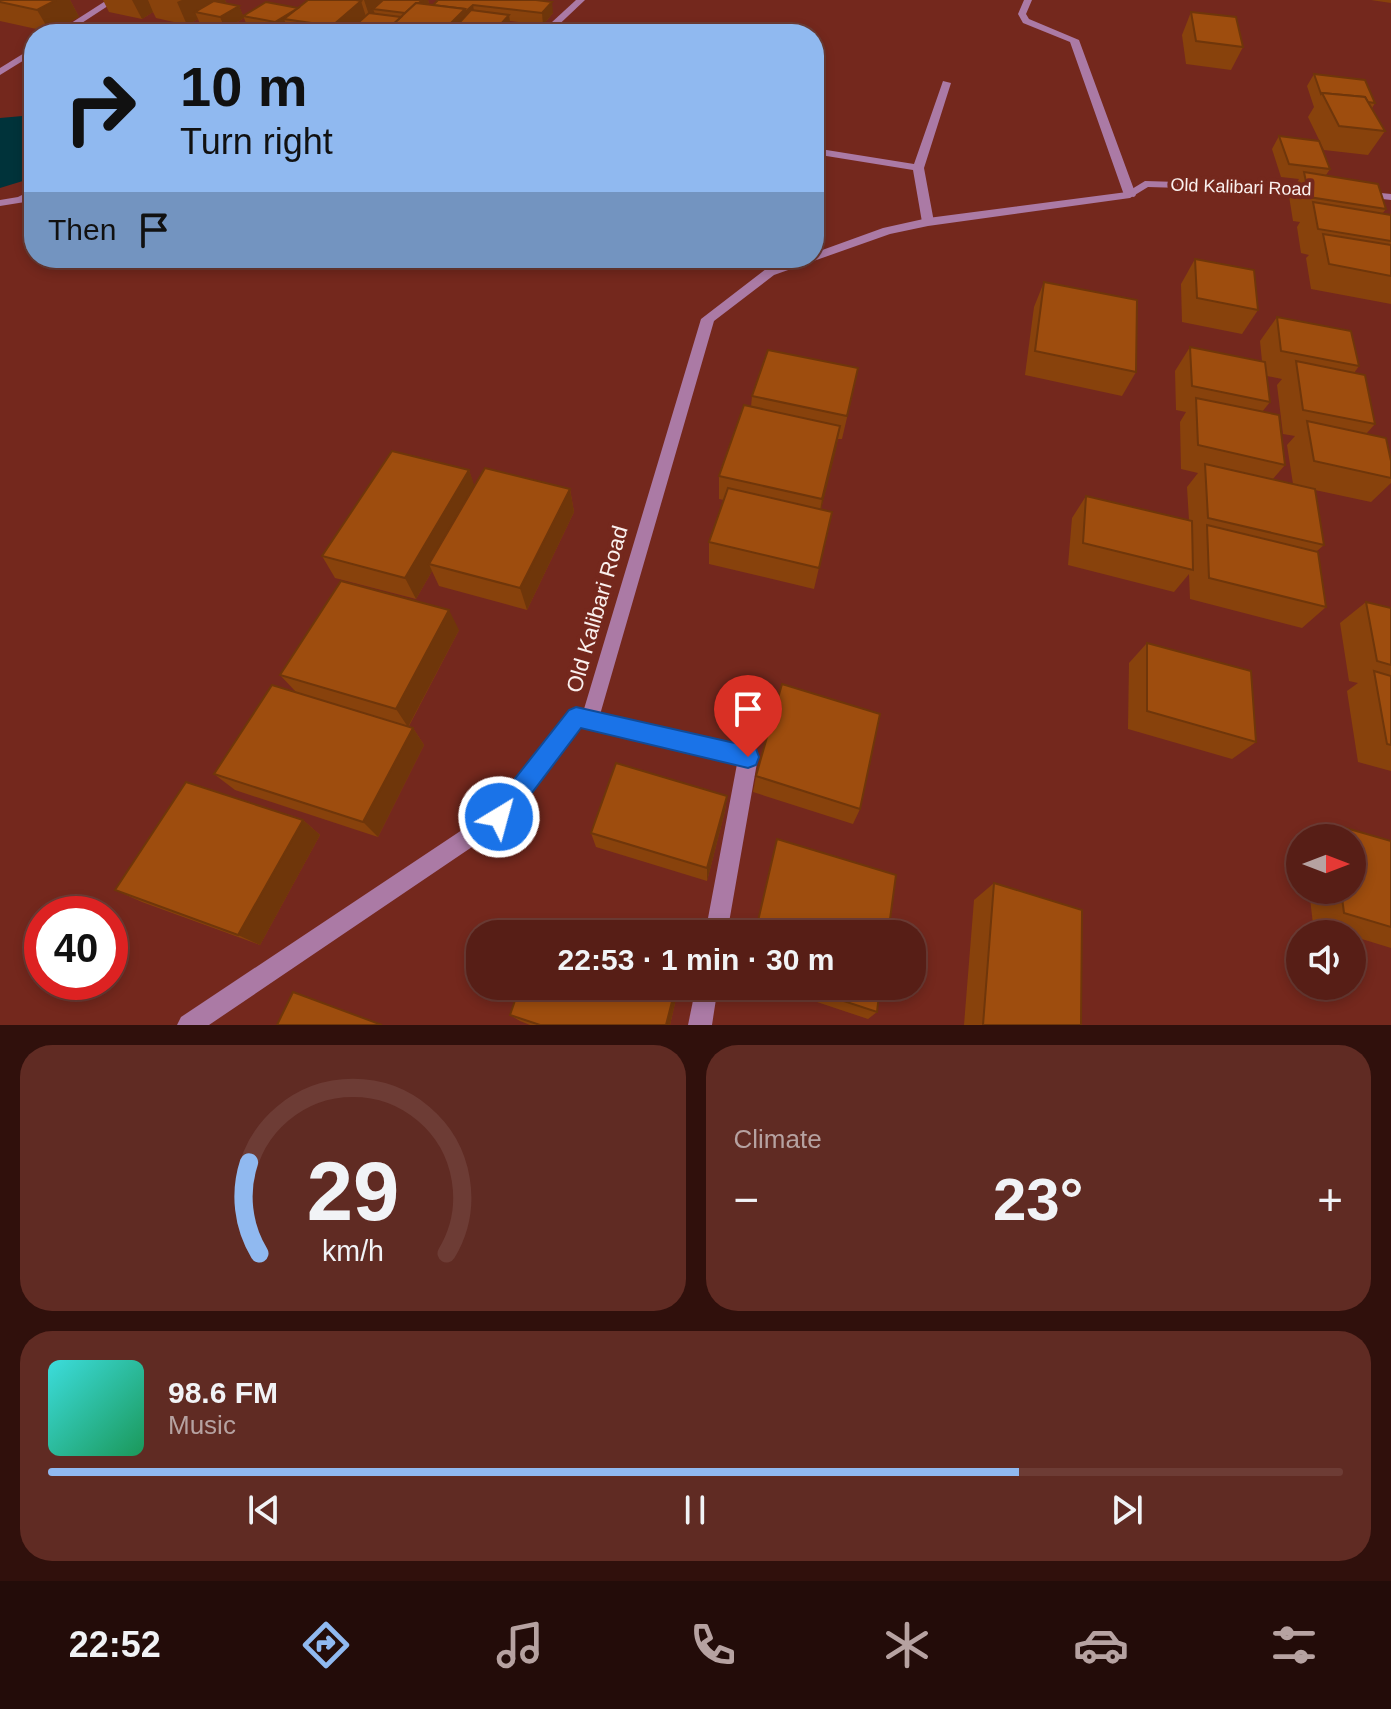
<!DOCTYPE html>
<html lang="en">
<head>
<meta charset="utf-8">
<style>
	:root { --surface:#571e16; --page:#602b23; --text:#f1f3f6; --muted:#b6a2a1; --line:#6d3c35; --accent:#90b9f0 }
	body { margin:0; font-family:Helvetica,sans-serif; background:var(--page); color:var(--text); height:100vh; display:flex; flex-direction:column; font-size:30px; white-space:nowrap }
	* { box-sizing:border-box; margin:0 }
	p { font-size:26px; color:var(--muted) }
	.icon { flex:none; width:44px; height:44px; fill:none; stroke:currentColor; stroke-width:2; stroke-linecap:round; stroke-linejoin:round }
	.map { position:relative; height:1025px; overflow:hidden }
	.sheet { display:flex; flex-direction:column; gap:20px; padding:20px; background:#30100c; flex:1 }
	.sheet>* { flex:none }
	.guide { position:absolute; left:24px; top:24px; width:800px; height:244px; border-radius:32px; box-shadow:0 4px 12px #0003,0 0 0 2px var(--line); background:#90b9f0; color:#111; overflow:hidden }
	.needle { width:52px; rotate:90deg }
	.buttons { position:absolute; left:1286px; top:824px; display:grid; gap:16px }
	.buttons a { display:grid; place-items:center; width:80px; height:80px; border-radius:50%; background:var(--surface); box-shadow:0 4px 12px #0003,0 0 0 2px var(--line); font-size:40px }
	.speed { position:absolute; left:24px; top:896px; display:flex; gap:16px; font-size:40px; font-weight:700; text-align:center }
	.speed>* { display:grid; place-content:center; width:104px; height:104px; border-radius:50%; background:var(--surface); box-shadow:0 4px 12px #0003,0 0 0 2px var(--line); line-height:1 }
	.speed .limit { border:12px solid #d22; background:#fff; color:#111 }
	.pin { position:absolute; display:grid; place-items:center; width:68px; height:68px; color:#fff; margin:-82px -34px; border-radius:50% 50% 50% 0; rotate:-45deg; box-shadow:0 0 8px #0007 }
	.pin .icon { rotate:45deg }
	.me { position:absolute; width:88px; margin:-44px; rotate:37deg; stroke-linejoin:round; filter:drop-shadow(0 0 6px #0008) }
	.turn { display:flex; align-items:center; gap:28px; height:168px; padding:0 24px; font-size:36px }
	.turn .icon { width:104px; height:104px; stroke-width:2.5 }
	.turn b { display:block; font-size:56px; line-height:68px }
	.then { display:flex; align-items:center; height:76px; padding:0 24px; background:#0003; gap:16px; font-size:30px }
	.big { font-size:60px; font-weight:800; line-height:1.1 }
	.sheet .card { flex:1; display:flex; flex-direction:column; justify-content:center; gap:12px; min-width:0; padding:0 28px; border-radius:32px; background:var(--page) }
	.sheet .dial { align-items:center; gap:0 }
	.dial svg { height:208px; overflow:visible; fill:none; stroke:var(--line); stroke-width:7; stroke-linecap:round; text-anchor:middle }
	.dial text { fill:var(--text); stroke:none }
	.song { display:flex; align-items:center; gap:24px }
	.cover { width:96px; height:96px; border-radius:12px; background:linear-gradient(135deg,hsl(180 70% 55%),hsl(150 70% 35%)) }
	.played { height:8px; border-radius:4px; background:linear-gradient(90deg,var(--accent) 75%,var(--line) 75%) }
	.keys { display:flex; justify-content:space-around; direction:ltr }
	.heat { display:flex; justify-content:space-between; align-items:center; font-size:44px; direction:ltr }
	.sheet .tiles { flex:1; display:grid; gap:20px; grid-template-columns:1fr 1fr }
	.card:last-child { grid-column:span 2 }
	.trip { position:absolute; left:466px; top:920px; width:460px; height:80px; border-radius:32px; background:var(--surface); box-shadow:0 4px 12px #0003,0 0 0 2px var(--line); font-weight:800; line-height:80px; text-align:center }
	.menu { display:flex; height:128px; justify-content:space-around; align-items:center; background:#230c09; color:var(--muted) }
	.menu .icon { width:56px; height:56px }
	.menu .selected { color:var(--accent) }
	.menu b { font-size:36px; color:var(--text) }
	.map>svg:first-child { display:block }
</style>
</head>
<body>
<div class="map">
<svg width="1391" height="1025" viewBox="0 0 1391 1025">
	<rect width="100%" height="100%" fill="#74281d"/>
	<polygon fill="#00333a" points="34,115 34,173 26,180 0,188 0,118"/>
	<g fill="none" stroke-linecap="round" stroke-linejoin="round">
		<g fill="#ab7aa5" fill-rule="evenodd">
			<polygon points="107,0 117,0 65,34 54,34"/>
			<polygon points="576,0 585,0 549,34 539,34"/>
			<polygon points="1024,0 1032,0 1026,14 1029,19 1079,40 1136,195 1134,197 1124,195 1070,42 1023,23 1018,14"/>
			<polygon points="34,47 34,54 0,75 0,68"/>
			<polygon points="943,81 951,83 924,168 934,222 932,225 924,225 922,222 913,170 814,154 814,148 914,164"/>
			<polygon points="34,189 34,197 25,202 0,206 0,200 18,197"/>
			<polygon points="579,708 755,750 758,757 727,934 705,934 737,764 579,726 572,723 570,717 572,711"/>
			<polygon points="696,986 718,986 712,1025 688,1025"/>
		</g>
		<g fill="#ab7aa5" fill-rule="evenodd">
			<polygon points="1145,181 1314,186 1320,189 1314,192 1148,187 1130,198 928,226 890,234 774,275 714,321 597,725 590,728 580,727 506,824 209,1025 177,1025 181,1017 492,810 569,711 584,709 701,319 766,269 798,258 814,258 814,253 883,228 928,218 1127,192"/>
			<polygon points="1361,191 1391,194 1391,200 1357,196 1357,192"/>
		</g>
	</g>
	<g fill="#88420c" fill-rule="evenodd">
		<polygon points="0,0 70,0 79,17 50,32 0,21"/>
		<polygon points="103,0 225,0 226,3 225,4 239,6 243,16 298,8 308,0 428,0 429,4 433,5 438,0 553,13 543,25 510,21 512,34 261,34 264,31 248,28 244,18 228,28 221,28 200,24 198,19 187,25 156,18 153,12 142,19 109,12"/>
		<polygon points="1371,0 1391,0 1391,3"/>
		<polygon points="1191,12 1243,47 1231,70 1186,64 1182,35"/>
		<polygon points="1314,74 1375,103 1372,108 1385,131 1368,155 1324,150 1308,117 1314,107 1307,86"/>
		<polygon points="1279,136 1330,169 1326,175 1386,209 1382,214 1391,215 1391,304 1311,289 1306,258 1309,255 1301,253 1297,227 1300,222 1293,221 1289,196 1299,179 1281,177 1272,149"/>
		<polygon points="1195,259 1258,310 1242,334 1182,322 1181,284"/>
		<polygon points="1044,282 1136,372 1122,396 1025,375 1034,307"/>
		<path d="M 1277,317 L 1359,366 L 1354,373 L 1375,424 L 1366,434 L 1391,461 L 1391,483 L 1371,502 L 1315,490 L 1324,545 L 1317,551 L 1326,607 L 1302,628 L 1190,599 L 1189,574 L 1174,592 L 1068,565 L 1072,518 L 1086,496 L 1189,520 L 1187,487 L 1198,473 L 1181,469 L 1180,422 L 1186,412 L 1176,410 L 1175,371 L 1190,347 L 1262,361 L 1260,341 ZM 1267,376 L 1282,379 L 1277,385 L 1283,434 L 1295,436 L 1287,445 L 1293,484 L 1272,480 L 1285,465 L 1262,412 L 1270,402 Z"/>
		<polygon points="853,392 842,439 838,439 821,509 832,512 814,589 709,564 709,542 724,500 719,499 719,476 751,407 752,396"/>
		<polygon points="469,470 474,486 570,489 574,512 527,610 439,586 432,571 416,599 335,578 322,556"/>
		<polygon points="1366,602 1391,608 1391,771 1358,762 1347,691 1358,683 1349,681 1340,623"/>
		<polygon points="459,630 409,726 413,728 424,745 378,837 235,790 214,774 296,692 280,675"/>
		<polygon points="1147,643 1256,742 1232,759 1128,729 1129,663"/>
		<polygon points="756,776 860,809 853,824 753,792"/>
		<polygon points="727,796 725,811 707,881 596,847 591,833"/>
		<polygon points="303,820 320,835 260,945 142,902 115,890"/>
		<polygon points="1332,824 1391,841 1391,948 1352,936 1352,934 1345,934 1313,924 1309,890 1352,890 1352,838 1305,838"/>
		<polygon points="994,883 1081,1025 964,1025 974,900"/>
		<polygon points="520,986 679,986 670,1025 530,1025 520,1021 510,1015"/>
		<polygon points="769,986 880,986 877,1012 868,1019"/>
	</g>
	<g fill="#6f360a">
		<polygon points="56,0 70,0 79,17 50,32 37,10"/>
		<polygon points="132,0 148,0 153,12 142,19"/>
		<polygon points="182,0 225,0 226,3 206,14 195,12 198,19 187,25 177,2"/>
		<polygon points="364,0 388,0 373,9 375,14 370,18"/>
		<polygon points="422,0 428,0 430,7 408,13"/>
		<polygon points="361,1 368,23 348,32 349,34 335,34 332,26"/>
		<polygon points="552,2 553,13 543,25 542,13"/>
		<polygon points="473,5 475,17 450,33 450,34 442,34 442,32 465,9"/>
		<polygon points="239,6 244,18 225,29 220,17"/>
		<polygon points="298,8 302,19 284,19 288,29 280,34 275,22"/>
		<polygon points="509,15 512,34 492,34"/>
		<polygon points="840,426 836,450 818,522 822,499"/>
		<polygon points="469,470 477,493 429,564 432,571 416,599 405,578"/>
		<polygon points="570,489 574,512 527,610 520,588"/>
		<polygon points="449,610 459,630 408,727 396,709"/>
		<polygon points="413,728 424,745 378,837 363,822"/>
		<polygon points="727,796 725,811 707,881 707,868"/>
		<polygon points="303,820 320,835 260,945 238,935"/>
		<polygon points="676,986 679,986 670,1025 666,1025"/>
	</g>
	<g fill="#9e4d0e" stroke="#6f360a" stroke-width="2">
		<polygon points="0,0 56,0 37,10 0,2"/>
		<polygon points="308,0 356,0 361,1 332,26 284,19"/>
		<polygon points="383,0 422,0 419,3 416,3 405,13 373,9"/>
		<polygon points="438,0 536,0 552,2 542,13 473,5 465,12 465,9 433,5"/>
		<polygon points="214,1 239,6 220,17 195,12"/>
		<polygon points="266,2 298,8 275,22 243,16"/>
		<polygon points="416,3 465,9 442,32 391,26"/>
		<polygon points="471,10 509,15 492,34 461,34 450,33"/>
		<polygon points="1191,12 1236,17 1243,47 1196,41"/>
		<polygon points="369,13 401,17 391,26 392,29 387,34 367,34 348,32"/>
		<polygon points="223,27 253,31 249,34 213,34"/>
		<polygon points="266,30 294,33 261,34"/>
		<polygon points="173,31 197,34 169,34"/>
		<polygon points="1314,74 1365,80 1375,103 1368,102 1365,97 1322,93 1321,94"/>
		<polygon points="1322,93 1365,97 1385,131 1339,126"/>
		<polygon points="1279,136 1319,141 1330,169 1289,164"/>
		<polygon points="1304,172 1378,184 1386,209 1309,197"/>
		<polygon points="1313,202 1391,215 1391,241 1318,229"/>
		<polygon points="1323,234 1391,245 1391,276 1329,264"/>
		<polygon points="1195,259 1254,270 1258,310 1197,298"/>
		<polygon points="1044,282 1137,300 1136,372 1035,351"/>
		<polygon points="1277,317 1351,331 1359,366 1281,351"/>
		<polygon points="1190,347 1265,362 1270,402 1192,386"/>
		<polygon points="768,350 858,368 847,416 752,396"/>
		<polygon points="1296,361 1365,375 1375,424 1303,410"/>
		<polygon points="1196,398 1279,415 1285,465 1198,445"/>
		<polygon points="744,405 840,426 822,499 719,476"/>
		<polygon points="1307,421 1386,438 1391,461 1391,478 1314,461"/>
		<polygon points="392,451 469,470 405,578 322,556"/>
		<polygon points="1205,464 1315,489 1324,545 1208,518"/>
		<polygon points="485,468 570,489 520,588 429,564"/>
		<polygon points="728,488 832,512 819,568 709,542"/>
		<polygon points="1086,496 1192,521 1193,570 1083,543"/>
		<polygon points="1207,525 1318,552 1326,607 1209,578"/>
		<polygon points="341,581 449,610 396,709 280,675"/>
		<polygon points="1366,602 1391,608 1391,665 1377,661"/>
		<polygon points="1147,643 1251,671 1256,742 1147,711"/>
		<polygon points="1374,671 1391,676 1391,745 1387,744"/>
		<polygon points="782,684 880,714 860,809 756,776"/>
		<polygon points="272,685 413,728 363,822 214,774"/>
		<polygon points="616,763 727,796 707,868 591,833"/>
		<polygon points="186,782 303,820 238,935 115,890"/>
		<polygon points="1332,824 1391,841 1391,927 1344,913 1341,890 1352,890 1352,838 1334,838"/>
		<polygon points="777,839 896,875 888,934 755,934"/>
		<polygon points="994,883 1082,910 1081,1025 983,1025"/>
		<polygon points="541,929 557,934 539,934"/>
		<polygon points="520,986 676,986 666,1025 540,1025 510,1015"/>
		<polygon points="798,986 880,986 877,1012"/>
		<polygon points="293,992 382,1025 277,1025"/>
	</g>
	<polygon fill="#1a73e8" stroke="#114b97" stroke-width="2" points="576,707 748,746 756,749 759,757 756,765 748,768 581,728 507,826 499,829 491,826 488,817 491,809 569,710"/>
	<g text-anchor="middle" dominant-baseline="central" stroke-width="8" stroke-linejoin="round" paint-order="stroke">
		<g font-size="18" fill="#faf0ee" stroke="#74281d">
			<text transform="translate(1241 187) rotate(2)">Old Kalibari Road</text>
		</g>
		<g font-size="22" fill="#faf0ee" stroke="#74281d">
			<text transform="translate(597 609) rotate(-74)">Old Kalibari Road</text>
		</g>
	</g>
</svg>
<div class="buttons">
<a><svg class="needle" viewBox="-14 -14 28 28"><path d="M0-13l5 13h-10z" fill="#e53935"/><path d="M0 13l5-13h-10z" fill="#b6a2a1"/></svg></a>
<a><svg class="icon" aria-label="sound" viewBox="0 0 24 24"><path d="M4 9h4l5-4v14l-5-4H4zM17 9q2 3 0 6"/></svg></a>
</div>
<div class="speed"><div class="limit">40</div></div>
<div class="pin" style="left:748px;top:757px;background:#d93025"><svg class="icon" aria-label="arrive" viewBox="0 0 24 24"><path d="M6 21V4h12l-3 4 3 4H6"/></svg></div>
<svg class="me" style="left:499px;top:817px" viewBox="-20 -20 40 40"><circle r="17" fill="#1a73e8" stroke="#fff" stroke-width="3"/><path d="M0-11L8 9 0 5-8 9z" fill="#fff"/></svg>
<div class="trip">22:53 · 1 min · 30 m</div>
<div class="guide">
<div class="turn"><svg class="icon" aria-label="right" viewBox="0 0 24 24"><path d="M7 20v-9h11M14 6l5 5-5 5"/></svg><div><b>10 m</b>Turn right</div></div>
<div class="then">Then<svg class="icon" aria-label="arrive" viewBox="0 0 24 24"><path d="M6 21V4h12l-3 4 3 4H6"/></svg></div>
</div>
</div>
<section class="sheet">
<div class="tiles">
<div class="card dial"><svg viewBox="0 0 100 80">
<path d="M14 69A42 42 0 1 1 86 69"/>
<path d="M14 69A42 42 0 0 1 10 34" stroke="#90b9f0"/>
<text x="50" y="56" font-size="32" font-weight="700">29</text>
<text x="50" y="72" font-size="11">km/h</text>
</svg></div>
<div class="card"><p>Climate</p>
<div class="heat"><a>−</a><b class="big">23°</b><a>+</a></div>
</div>
<div class="card">
<div class="song"><i class="cover"></i><div><b>98.6 FM</b><p>Music</p></div></div>
<div class="played"></div>
<div class="keys"><svg class="icon" aria-label="previous" viewBox="0 0 24 24"><path d="M18 5L8 12l10 7zM5 5v14"/></svg><svg class="icon" aria-label="pause" viewBox="0 0 24 24"><path d="M8 5v14M16 5v14"/></svg><svg class="icon" aria-label="next" viewBox="0 0 24 24"><path d="M6 5l10 7-10 7zM19 5v14"/></svg></div>
</div>
</div>
</section>
<nav class="menu">
<b>22:52</b>
<svg class="icon selected" aria-label="directions" viewBox="0 0 24 24"><path d="M12 3l9 9-9 9-9-9zM9 14v-3h6M13 9l2 2-2 2"/></svg>
<svg class="icon" aria-label="music" viewBox="0 0 24 24"><path d="M9 18V5l10-2v13"/><circle cx="6" cy="18" r="3"/><circle cx="16" cy="16" r="3"/></svg>
<svg class="icon" aria-label="phone" viewBox="0 0 24 24"><path d="M5 4h4l2 5-3 2q2 4 5 5l2-3 5 2v4C11 20 4 13 5 4z"/></svg>
<svg class="icon" aria-label="climate" viewBox="0 0 24 24"><path d="M12 3v18M4 7l16 10M4 17L20 7"/></svg>
<svg class="icon" aria-label="car" viewBox="0 0 24 24"><path d="M5 17H2v-5l4-1 3-4h7l3 4 3 1v5h-3M9 17h6M6 11h13"/><circle cx="7" cy="17" r="2"/><circle cx="17" cy="17" r="2"/></svg>
<svg class="icon" aria-label="filters" viewBox="0 0 24 24"><path d="M4 7h16M4 17h16"/><circle cx="9" cy="7" r="2"/><circle cx="15" cy="17" r="2"/></svg>
</nav>
</body>
</html>
